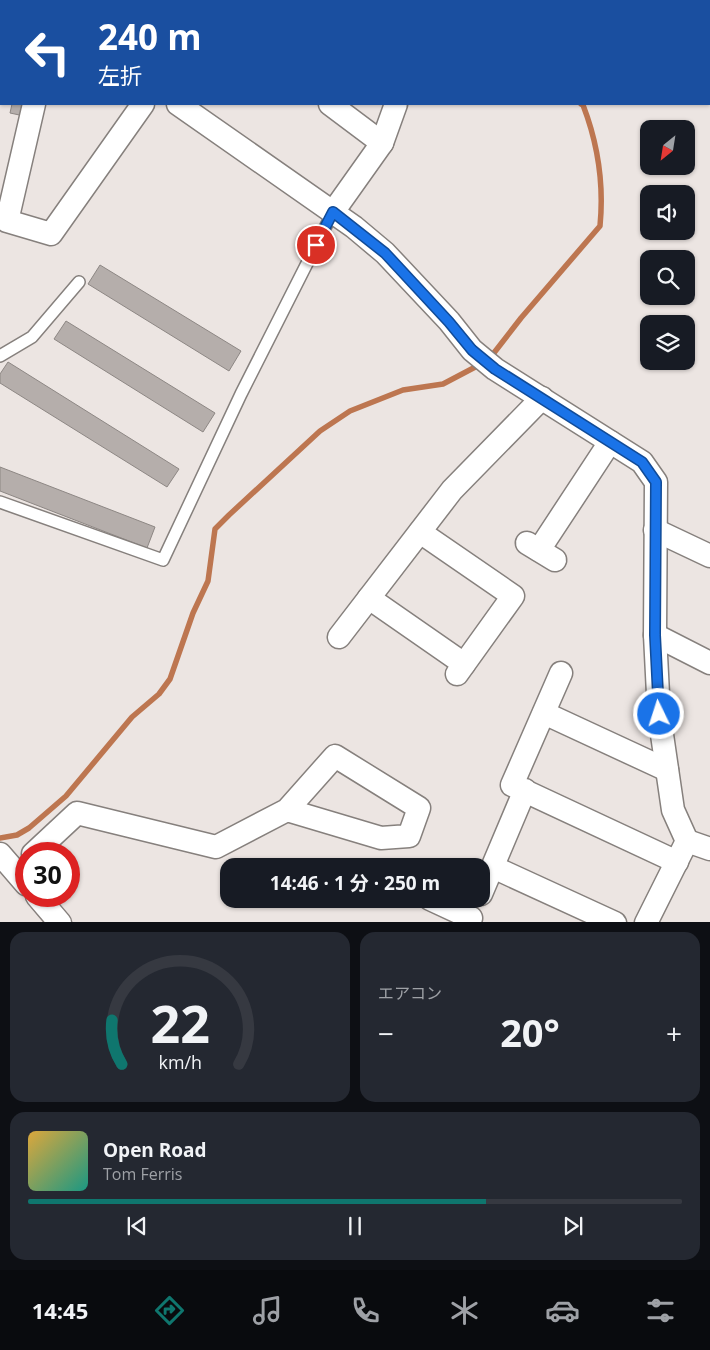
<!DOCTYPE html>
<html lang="ja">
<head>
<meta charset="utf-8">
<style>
	:root { --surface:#171b24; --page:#242831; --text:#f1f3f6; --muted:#9ea1a6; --line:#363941; --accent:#0f766e }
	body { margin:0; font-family:"Open Sans","Noto Sans JP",sans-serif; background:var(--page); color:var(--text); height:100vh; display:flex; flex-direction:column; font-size:19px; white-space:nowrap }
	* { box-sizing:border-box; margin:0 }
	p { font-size:16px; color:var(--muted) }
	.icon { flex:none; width:28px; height:28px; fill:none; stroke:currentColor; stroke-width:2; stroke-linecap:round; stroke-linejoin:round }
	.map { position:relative; height:922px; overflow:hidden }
	.sheet { display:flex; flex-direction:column; gap:10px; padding:10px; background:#0d0f14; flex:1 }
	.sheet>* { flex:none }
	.banner { position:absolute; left:0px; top:0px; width:710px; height:105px; box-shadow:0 1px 4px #0004; background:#1a4fa0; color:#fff; overflow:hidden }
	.needle { width:32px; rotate:210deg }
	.tools { position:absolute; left:640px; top:120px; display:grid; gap:10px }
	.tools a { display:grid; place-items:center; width:55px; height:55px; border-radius:10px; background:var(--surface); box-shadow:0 1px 4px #0004; font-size:25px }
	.speed { position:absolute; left:15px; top:842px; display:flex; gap:10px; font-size:25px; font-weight:700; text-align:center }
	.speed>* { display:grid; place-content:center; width:65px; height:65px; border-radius:50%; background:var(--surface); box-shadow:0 1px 4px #0004; line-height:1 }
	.speed .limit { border:8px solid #d22; background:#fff; color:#111 }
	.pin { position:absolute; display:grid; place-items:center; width:42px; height:42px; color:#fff; margin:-21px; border:2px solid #fff; border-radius:50%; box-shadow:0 1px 5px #0007 }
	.me { position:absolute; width:55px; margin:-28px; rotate:356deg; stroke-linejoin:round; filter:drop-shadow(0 0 4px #0008) }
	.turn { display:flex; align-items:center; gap:18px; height:105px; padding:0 15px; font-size:22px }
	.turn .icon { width:65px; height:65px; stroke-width:2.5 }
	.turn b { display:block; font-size:35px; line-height:42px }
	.big { font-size:38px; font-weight:700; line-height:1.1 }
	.sheet .tile { flex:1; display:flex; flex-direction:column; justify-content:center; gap:8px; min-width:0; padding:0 18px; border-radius:15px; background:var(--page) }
	.sheet .dial { align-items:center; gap:0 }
	.dial svg { height:130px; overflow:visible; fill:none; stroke:var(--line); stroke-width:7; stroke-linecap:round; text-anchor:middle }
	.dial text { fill:var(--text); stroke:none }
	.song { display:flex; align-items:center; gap:15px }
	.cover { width:60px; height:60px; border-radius:8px; background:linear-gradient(135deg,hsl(40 70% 55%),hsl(170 70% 35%)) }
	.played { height:5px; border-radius:2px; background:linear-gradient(90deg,var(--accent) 70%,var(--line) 70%) }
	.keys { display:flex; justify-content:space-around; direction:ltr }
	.heat { display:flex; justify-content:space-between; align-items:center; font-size:28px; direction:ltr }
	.sheet .tiles { flex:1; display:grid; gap:10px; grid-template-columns:1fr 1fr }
	.tile:last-child { grid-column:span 2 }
	.trip { position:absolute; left:220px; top:858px; width:270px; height:50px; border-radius:15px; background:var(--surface); box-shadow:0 1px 4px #0004; font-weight:700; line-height:50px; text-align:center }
	.tab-bar { display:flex; height:80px; justify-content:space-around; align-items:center; background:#090b0e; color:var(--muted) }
	.tab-bar .icon { width:35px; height:35px }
	.tab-bar .active { color:var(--accent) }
	.tab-bar b { font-size:22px; color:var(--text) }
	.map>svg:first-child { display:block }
</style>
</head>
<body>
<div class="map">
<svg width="710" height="923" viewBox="0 0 710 923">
	<rect width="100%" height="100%" fill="#ece5e2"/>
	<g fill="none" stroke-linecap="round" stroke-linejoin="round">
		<g stroke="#bd7650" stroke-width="5.5">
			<polyline points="487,0 488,1"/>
			<path d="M 490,358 L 521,318 L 600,226 C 604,185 598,144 583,105 L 581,104"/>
			<polyline points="0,838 17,835 29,828 66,796 132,717 159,694 170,679 193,613 208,581 215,529 229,515 320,431 350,411 403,390 443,384 481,364"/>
		</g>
	</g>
	<g fill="#b5aeab" stroke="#8d8784">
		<polygon points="12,104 26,104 24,116 10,113"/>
		<polygon points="100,265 241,351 229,371 88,284"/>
		<polygon points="66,321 215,413 203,432 54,339"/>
		<polygon points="8,362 179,469 167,487 0,383 0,374"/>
		<polygon points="0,467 155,527 147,548 0,491"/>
	</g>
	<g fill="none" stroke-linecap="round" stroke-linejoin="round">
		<g stroke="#86807d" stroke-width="14">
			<g id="lane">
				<polyline points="0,356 32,337 79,282"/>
				<polyline points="0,502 163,560 241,394 333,212"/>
			</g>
		</g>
		<g stroke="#86807d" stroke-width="25">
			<g id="street">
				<polyline points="136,0 141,1"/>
				<polyline points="22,1 23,0"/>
				<polyline points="115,1 116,0"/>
				<polyline points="423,1 423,0"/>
				<polyline points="34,104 7,221 51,234 143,104"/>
				<polyline points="178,104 354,227 385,253 449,321 472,350 495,369 642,462 656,482 655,635 659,714 673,810 687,841 646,923"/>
				<polyline points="330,104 382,143"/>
				<polyline points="333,212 382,143 396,104"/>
				<polyline points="655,530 710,556"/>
				<polyline points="420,532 513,596 457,674"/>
				<polyline points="527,543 555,560"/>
				<polyline points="539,550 610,442"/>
				<polyline points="369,598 464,664"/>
				<polyline points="655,635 710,663"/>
				<polyline points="339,637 452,490 542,398"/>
				<polyline points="561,673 512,785 677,862"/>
				<polyline points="544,713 667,770"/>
				<polyline points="687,841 710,849"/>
				<polyline points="0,854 26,884"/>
				<polyline points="33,854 77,813 216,847 287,810 335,756 419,808 409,836 381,838 287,810"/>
				<polyline points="493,867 615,923"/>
				<polyline points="481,894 525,790"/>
				<polyline points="37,896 60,923"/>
				<polyline points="430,899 471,918"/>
			</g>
		</g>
		<g stroke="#86807d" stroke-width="30">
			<polyline id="secondary" points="0,57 1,57"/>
		</g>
		<use href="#lane" stroke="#fff" stroke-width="11"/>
		<use href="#street" stroke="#fff" stroke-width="22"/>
		<use href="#secondary" stroke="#fff" stroke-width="28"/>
	</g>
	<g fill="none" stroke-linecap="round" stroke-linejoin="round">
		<g stroke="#114b97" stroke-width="12">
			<polyline id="route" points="316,245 333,212 385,253 449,322 472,350 495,369 642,462 656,482 655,635 659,714"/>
		</g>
		<use href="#route" stroke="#1a73e8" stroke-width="9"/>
	</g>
</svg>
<div class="tools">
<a><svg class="needle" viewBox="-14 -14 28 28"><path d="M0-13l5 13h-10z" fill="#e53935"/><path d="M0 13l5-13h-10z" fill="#9ea1a6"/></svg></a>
<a><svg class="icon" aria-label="sound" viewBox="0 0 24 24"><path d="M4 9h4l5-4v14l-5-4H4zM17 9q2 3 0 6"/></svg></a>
<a><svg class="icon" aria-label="search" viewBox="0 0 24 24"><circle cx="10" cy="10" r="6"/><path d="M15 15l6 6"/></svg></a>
<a><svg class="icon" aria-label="layers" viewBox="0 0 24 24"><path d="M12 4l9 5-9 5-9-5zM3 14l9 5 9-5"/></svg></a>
</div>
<div class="speed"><div class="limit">30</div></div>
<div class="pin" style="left:316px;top:245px;background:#d93025"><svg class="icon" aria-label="arrive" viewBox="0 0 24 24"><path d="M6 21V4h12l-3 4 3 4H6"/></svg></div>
<svg class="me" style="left:659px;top:714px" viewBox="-20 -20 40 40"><circle r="17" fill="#1a73e8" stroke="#fff" stroke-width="3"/><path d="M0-11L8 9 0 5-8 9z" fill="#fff"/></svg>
<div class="trip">14:46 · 1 分 · 250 m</div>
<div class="banner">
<div class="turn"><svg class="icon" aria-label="left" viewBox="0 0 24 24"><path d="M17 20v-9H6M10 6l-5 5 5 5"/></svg><div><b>240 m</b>左折</div></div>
</div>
</div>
<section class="sheet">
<div class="tiles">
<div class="tile dial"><svg viewBox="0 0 100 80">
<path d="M14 69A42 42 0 1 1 86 69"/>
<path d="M14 69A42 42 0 0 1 8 42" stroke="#0f766e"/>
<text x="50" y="56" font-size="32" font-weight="700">22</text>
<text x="50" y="72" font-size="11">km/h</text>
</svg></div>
<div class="tile"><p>エアコン</p>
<div class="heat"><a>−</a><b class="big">20°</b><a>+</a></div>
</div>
<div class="tile">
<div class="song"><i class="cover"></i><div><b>Open Road</b><p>Tom Ferris</p></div></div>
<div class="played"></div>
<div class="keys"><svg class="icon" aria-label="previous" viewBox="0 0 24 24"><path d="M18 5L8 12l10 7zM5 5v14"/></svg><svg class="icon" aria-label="pause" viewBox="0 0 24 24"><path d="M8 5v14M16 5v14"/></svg><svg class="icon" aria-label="next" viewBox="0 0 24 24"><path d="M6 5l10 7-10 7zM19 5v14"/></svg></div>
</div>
</div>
</section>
<nav class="tab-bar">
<b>14:45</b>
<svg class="icon active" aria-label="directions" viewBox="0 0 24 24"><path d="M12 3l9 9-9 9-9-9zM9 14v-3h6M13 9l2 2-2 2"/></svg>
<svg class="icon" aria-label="music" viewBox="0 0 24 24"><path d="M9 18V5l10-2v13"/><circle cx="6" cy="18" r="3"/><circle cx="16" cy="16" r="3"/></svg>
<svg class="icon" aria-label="phone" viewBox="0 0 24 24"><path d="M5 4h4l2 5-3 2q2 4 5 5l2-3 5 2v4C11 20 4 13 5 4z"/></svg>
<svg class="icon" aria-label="climate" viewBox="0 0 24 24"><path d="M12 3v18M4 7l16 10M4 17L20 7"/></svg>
<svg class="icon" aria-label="car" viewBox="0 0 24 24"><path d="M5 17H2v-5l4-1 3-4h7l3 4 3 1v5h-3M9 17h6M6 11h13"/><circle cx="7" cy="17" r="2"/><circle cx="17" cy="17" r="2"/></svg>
<svg class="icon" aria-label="filters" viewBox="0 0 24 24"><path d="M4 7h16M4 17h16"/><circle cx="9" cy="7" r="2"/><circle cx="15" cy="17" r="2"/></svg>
</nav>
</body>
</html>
